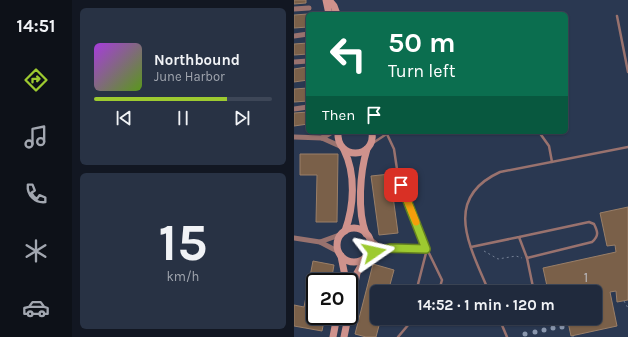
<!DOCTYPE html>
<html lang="en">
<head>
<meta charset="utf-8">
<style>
	:root { --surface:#202a3d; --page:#283244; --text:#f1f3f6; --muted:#a2a7b0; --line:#3d4657; --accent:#9dca30 }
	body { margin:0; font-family:Karla,sans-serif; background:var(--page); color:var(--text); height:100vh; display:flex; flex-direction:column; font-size:15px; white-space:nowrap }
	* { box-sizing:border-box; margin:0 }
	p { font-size:13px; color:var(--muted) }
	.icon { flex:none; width:22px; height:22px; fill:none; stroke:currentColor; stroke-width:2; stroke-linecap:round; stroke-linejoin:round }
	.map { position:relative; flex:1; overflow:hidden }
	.side { display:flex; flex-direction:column; gap:8px; padding:8px; background:#121722; width:222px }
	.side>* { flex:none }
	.top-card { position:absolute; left:12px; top:12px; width:262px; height:122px; border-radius:6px; box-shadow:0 1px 3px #0004,0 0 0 1px var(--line); background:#0b6e4f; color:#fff; overflow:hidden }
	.speed { position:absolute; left:12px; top:273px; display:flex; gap:8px; font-size:20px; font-weight:700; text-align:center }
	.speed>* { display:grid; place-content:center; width:52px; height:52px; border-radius:50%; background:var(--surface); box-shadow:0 1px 3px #0004,0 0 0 1px var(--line); line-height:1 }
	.speed .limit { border:2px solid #111; border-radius:6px; background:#fff; color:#111 }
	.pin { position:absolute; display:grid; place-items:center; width:34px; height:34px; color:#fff; margin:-17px; border-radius:8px; box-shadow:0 2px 6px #0006 }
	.me { position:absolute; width:44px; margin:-22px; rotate:79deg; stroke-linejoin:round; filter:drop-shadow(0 0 3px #0008) }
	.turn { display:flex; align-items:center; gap:14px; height:84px; padding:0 16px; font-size:18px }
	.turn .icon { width:52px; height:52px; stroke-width:2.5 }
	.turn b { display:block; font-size:28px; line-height:34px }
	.then { display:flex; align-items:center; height:38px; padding:0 16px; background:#0003; gap:8px; font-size:15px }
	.side .widget { flex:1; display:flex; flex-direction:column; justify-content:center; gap:6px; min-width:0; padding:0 14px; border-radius:6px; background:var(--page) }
	.side .dial { align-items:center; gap:0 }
	.dial b { font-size:52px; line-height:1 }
	.song { display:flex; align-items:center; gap:12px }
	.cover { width:48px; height:48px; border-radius:6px; background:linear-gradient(135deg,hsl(280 70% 55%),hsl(90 70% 35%)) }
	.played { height:4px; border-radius:2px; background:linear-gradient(90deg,var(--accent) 75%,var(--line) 75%) }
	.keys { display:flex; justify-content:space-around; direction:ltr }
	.trip { position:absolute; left:76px; top:285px; width:232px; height:40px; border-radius:6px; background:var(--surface); box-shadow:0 1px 3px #0004,0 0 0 1px var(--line); font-weight:700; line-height:40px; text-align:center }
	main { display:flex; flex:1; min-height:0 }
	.dock { display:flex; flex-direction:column; width:72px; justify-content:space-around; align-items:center; background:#0d1118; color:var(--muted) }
	.dock .icon { width:28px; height:28px }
	.dock .selected { color:var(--accent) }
	.dock b { font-size:18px; color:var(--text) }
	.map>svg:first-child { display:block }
</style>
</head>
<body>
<main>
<nav class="dock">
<b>14:51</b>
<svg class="icon selected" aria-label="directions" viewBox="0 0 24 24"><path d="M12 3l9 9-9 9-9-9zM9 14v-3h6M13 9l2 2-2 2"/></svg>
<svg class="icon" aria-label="music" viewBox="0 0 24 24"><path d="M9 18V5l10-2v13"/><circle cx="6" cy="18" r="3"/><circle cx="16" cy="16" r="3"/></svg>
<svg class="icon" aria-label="phone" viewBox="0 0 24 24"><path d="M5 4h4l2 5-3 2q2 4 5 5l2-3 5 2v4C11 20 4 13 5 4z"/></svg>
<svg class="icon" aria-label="climate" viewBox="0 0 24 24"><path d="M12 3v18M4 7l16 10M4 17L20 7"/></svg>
<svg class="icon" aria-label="car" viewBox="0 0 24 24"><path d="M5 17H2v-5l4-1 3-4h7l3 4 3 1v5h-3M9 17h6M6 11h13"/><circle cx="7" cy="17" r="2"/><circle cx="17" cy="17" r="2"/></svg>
</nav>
<section class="side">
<div class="widget">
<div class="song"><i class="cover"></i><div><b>Northbound</b><p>June Harbor</p></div></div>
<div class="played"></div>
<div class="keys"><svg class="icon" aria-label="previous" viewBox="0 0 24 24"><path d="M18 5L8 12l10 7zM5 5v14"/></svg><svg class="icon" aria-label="pause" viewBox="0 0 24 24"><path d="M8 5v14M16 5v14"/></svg><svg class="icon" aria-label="next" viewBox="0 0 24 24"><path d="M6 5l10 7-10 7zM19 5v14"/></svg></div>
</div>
<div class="widget dial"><b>15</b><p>km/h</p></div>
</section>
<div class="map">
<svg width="334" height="337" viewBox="0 0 334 337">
	<rect width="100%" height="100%" fill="#2a3851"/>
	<g fill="#7a6049" stroke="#9a7f68">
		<polygon points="0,0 12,0 12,3 0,4"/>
		<polygon points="14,14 14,27 0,28 0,15"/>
		<polygon points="14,43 14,54 0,55 0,44"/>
		<polygon points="13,67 14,80 0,82 0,69"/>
		<polygon points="14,88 14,101 0,102 0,89"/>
		<polygon points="14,112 14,124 0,126 0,113"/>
		<polygon points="6,154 44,154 43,222 22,222 23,175 6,175"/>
		<polygon points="96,174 104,233 85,235 77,176"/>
		<polygon points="334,207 334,300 323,302 322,291 316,292 323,326 277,336 274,322 264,324 263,318 301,318 301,292 258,292 257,286 253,286 249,268 322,252 321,245 313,246 306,213"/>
		<polygon points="19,261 40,265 37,282 21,282 21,316 31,316 28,331 0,326 0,305 10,307"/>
		<polygon points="79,264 100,270 94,292 83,292 83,318 87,318 82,337 72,337 61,334"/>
	</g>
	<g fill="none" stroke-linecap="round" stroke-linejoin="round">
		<g stroke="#748095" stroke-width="1" stroke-dasharray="2 3" stroke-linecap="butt">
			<polyline points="190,251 204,259 222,256 228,258"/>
			<polyline points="330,301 334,308"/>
			<polyline points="279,336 279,337"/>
		</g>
		<g stroke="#99726e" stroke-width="2.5">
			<polyline points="323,16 334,72"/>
			<polyline points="92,132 100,149 104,176 110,194 133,249 148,280 146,287 142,292"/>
			<polyline points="245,132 255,146 258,162"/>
			<polyline points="79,143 94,133"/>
			<polyline points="73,235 84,244 96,248"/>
			<path d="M 177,247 L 225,237 L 233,258 L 298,242 C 305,236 304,232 300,224 L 295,222 L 225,237"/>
			<path d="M 73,256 C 92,246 112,249 133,249 L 122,292"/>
			<polyline points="233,258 240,292"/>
			<path d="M 195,292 C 177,248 147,199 206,172 L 334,147"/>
			<polyline points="205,318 213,337"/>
			<polyline points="104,337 120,318"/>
		</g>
		<g stroke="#99726e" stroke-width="5">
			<polyline points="0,9 15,8"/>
			<polyline points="0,36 14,34"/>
			<polyline points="0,62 14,61"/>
			<polyline points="0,109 14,107"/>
			<polyline points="0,137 28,138 48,147"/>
			<polyline points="28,138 38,132"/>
			<polyline points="0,238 26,242 45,252"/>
			<polyline points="26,242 48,234"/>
		</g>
		<g stroke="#cf928c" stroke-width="7">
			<polyline points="32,0 35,14"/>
			<polyline points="35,0 40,6 43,14"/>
			<path d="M 44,132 C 42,161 82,159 78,132"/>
			<path d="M 50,150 C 62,174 60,206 51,231"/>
			<circle cx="60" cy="245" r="17"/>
			<path d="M 72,234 C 63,211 66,172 73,149"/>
			<polyline points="47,256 51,276 50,282"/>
			<polyline points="39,337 43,316"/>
			<polyline points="50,337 63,273 71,259"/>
		</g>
	</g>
	<g fill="#8a97ae">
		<circle cx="268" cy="327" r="2.5"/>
		<circle cx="259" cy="328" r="2.5"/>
		<circle cx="250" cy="330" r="2.5"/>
		<circle cx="241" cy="332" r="2.5"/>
		<circle cx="231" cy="334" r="2.5"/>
	</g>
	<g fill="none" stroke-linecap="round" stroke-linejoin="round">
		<g stroke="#66831f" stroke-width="10">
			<polyline id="route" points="80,252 96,248 132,249 107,185"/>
		</g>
		<use href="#route" stroke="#9dca30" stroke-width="7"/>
		<polyline stroke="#f59e0b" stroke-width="7" points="113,200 122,222"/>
	</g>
	<g text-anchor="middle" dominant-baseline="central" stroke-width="4" stroke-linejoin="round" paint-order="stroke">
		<g font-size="13" fill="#bfbfc6">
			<text x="292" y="277">1</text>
		</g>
	</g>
</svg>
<div class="speed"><div class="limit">20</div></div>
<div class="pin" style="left:107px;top:185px;background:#d93025"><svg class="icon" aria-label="arrive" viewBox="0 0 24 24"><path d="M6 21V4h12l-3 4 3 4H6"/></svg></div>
<svg class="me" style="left:80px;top:252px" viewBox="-20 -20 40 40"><path d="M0-17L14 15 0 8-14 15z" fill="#9dca30" stroke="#fff" stroke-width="4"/></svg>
<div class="trip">14:52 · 1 min · 120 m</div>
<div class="top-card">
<div class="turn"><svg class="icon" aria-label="left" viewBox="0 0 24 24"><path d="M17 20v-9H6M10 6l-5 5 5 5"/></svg><div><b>50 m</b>Turn left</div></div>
<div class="then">Then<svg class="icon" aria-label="arrive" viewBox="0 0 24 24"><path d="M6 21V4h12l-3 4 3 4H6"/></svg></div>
</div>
</div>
</main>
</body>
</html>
